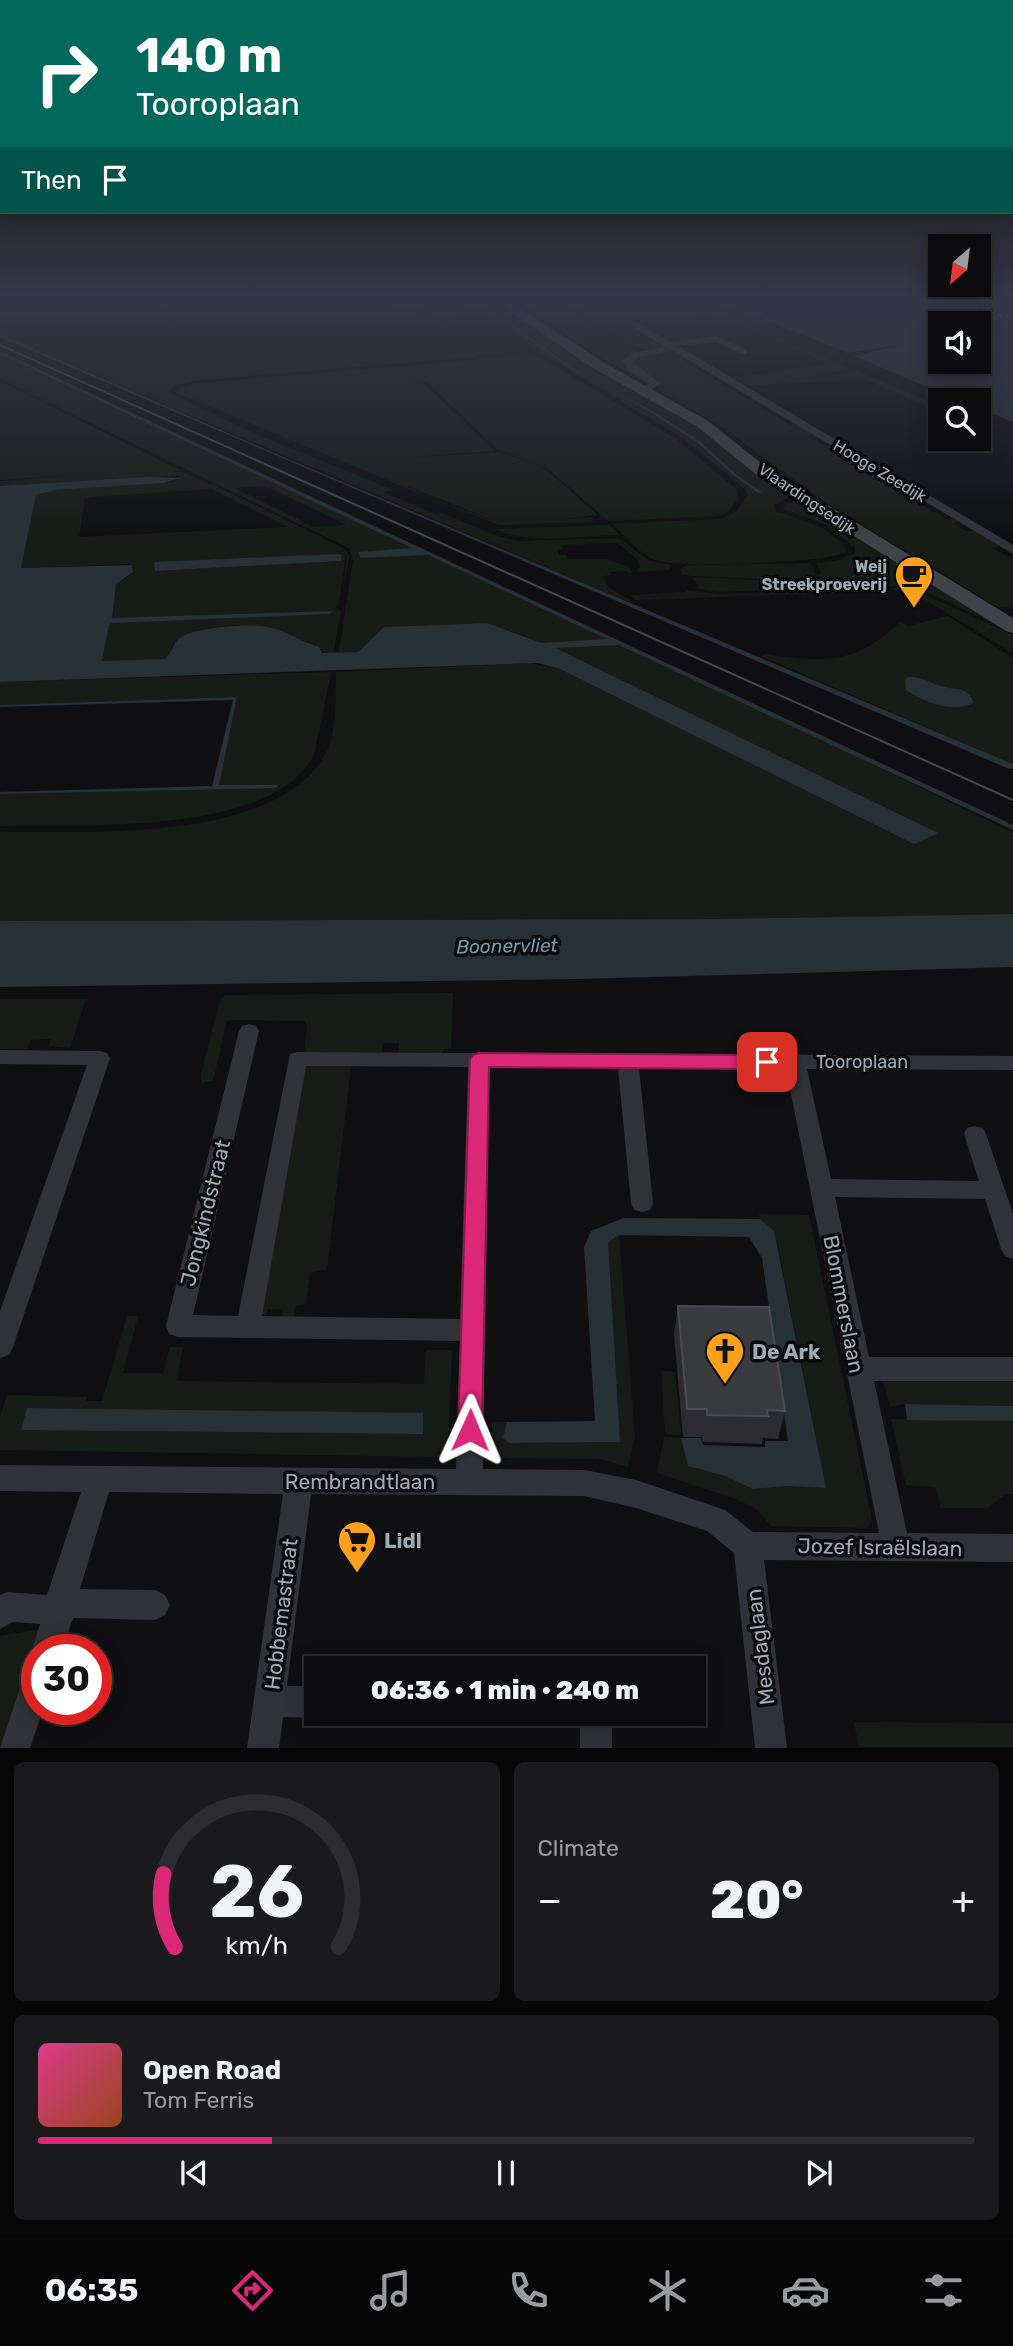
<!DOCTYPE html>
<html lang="en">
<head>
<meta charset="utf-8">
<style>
	:root { --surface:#0c0c0e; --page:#1a1a1c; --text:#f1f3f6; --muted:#9a9b9e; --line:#2c2c2e; --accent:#db2777 }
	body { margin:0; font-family:Rubik,sans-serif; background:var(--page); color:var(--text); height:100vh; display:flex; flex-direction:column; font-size:26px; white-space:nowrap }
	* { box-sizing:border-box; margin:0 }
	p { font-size:23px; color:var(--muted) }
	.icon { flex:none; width:38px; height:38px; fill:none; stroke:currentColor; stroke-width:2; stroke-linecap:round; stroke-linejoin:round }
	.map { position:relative; height:1748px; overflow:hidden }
	.sheet { display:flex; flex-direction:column; gap:14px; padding:14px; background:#070708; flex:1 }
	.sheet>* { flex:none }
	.banner { position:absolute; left:0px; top:0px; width:1013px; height:214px; box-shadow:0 4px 18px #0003,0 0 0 2px var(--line); background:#00695c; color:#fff; overflow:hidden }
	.needle { width:46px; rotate:208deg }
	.controls { position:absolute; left:928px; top:234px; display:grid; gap:14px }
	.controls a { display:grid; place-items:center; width:63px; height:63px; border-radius:0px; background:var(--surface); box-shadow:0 4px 18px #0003,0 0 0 2px var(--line); font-size:35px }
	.speed { position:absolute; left:21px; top:1634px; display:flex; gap:14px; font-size:35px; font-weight:700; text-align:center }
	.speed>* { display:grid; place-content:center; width:91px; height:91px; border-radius:50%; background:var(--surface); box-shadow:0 4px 18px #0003,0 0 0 2px var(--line); line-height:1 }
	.speed .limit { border:10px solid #d22; background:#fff; color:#111 }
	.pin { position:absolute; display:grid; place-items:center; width:60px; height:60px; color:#fff; margin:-30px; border-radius:14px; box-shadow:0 4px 10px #0006 }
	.me { position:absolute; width:77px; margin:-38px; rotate:1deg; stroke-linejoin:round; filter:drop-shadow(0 0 5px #0008) }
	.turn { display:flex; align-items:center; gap:24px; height:147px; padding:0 21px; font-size:32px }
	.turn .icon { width:91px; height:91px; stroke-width:2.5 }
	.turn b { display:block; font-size:49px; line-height:60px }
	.then { display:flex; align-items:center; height:66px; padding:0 21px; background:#0003; gap:14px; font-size:26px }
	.big { font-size:52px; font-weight:800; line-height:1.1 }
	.sheet .tile { flex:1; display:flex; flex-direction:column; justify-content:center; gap:10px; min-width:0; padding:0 24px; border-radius:10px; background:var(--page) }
	.sheet .dial { align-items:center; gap:0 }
	.dial svg { height:182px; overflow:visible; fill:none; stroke:var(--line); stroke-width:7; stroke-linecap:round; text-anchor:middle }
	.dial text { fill:var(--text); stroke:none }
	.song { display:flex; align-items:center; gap:21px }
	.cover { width:84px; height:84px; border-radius:10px; background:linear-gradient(135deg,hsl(330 70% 55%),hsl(20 70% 35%)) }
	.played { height:7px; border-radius:4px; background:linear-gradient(90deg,var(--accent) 25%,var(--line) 25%) }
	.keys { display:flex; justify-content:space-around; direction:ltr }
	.heat { display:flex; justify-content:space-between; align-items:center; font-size:38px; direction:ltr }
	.sheet .tiles { flex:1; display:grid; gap:14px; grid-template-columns:1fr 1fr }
	.tile:last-child { grid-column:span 2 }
	.trip { position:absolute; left:304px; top:1656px; width:402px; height:70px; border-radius:0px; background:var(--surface); box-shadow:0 4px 18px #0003,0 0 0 2px var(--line); font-weight:800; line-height:70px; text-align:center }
	.tabs { display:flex; height:112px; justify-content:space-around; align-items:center; background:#050506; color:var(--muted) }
	.tabs .icon { width:49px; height:49px }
	.tabs .current { color:var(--accent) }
	.tabs b { font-size:32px; color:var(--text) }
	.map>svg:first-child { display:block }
</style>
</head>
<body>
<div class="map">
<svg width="1013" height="1748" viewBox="0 0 1013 1748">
	<rect width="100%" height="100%" fill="#101012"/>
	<g fill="#161d17" fill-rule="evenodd">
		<polygon points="0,299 132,299 129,304 134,299 151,299 164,319 173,324 153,299 292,299 422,313 443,320 482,353 474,357 380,365 353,359 376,365 194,381 175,386 169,393 247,430 393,490 383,492 437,515 442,513 497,536 520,541 619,538 650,561 672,565 670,570 638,572 637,569 640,567 636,558 617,543 562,545 563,550 558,551 559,555 566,555 568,559 607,559 630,568 632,574 626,571 611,572 611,575 604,576 607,586 634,603 624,600 0,334"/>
		<polygon points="309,299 458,299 470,308 457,313 437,313"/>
		<path d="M 467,299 L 495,299 L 541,330 L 700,427 L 792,496 L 774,505 L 776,511 L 821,527 L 845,545 L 846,552 C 831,563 678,568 658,561 C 641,556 625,536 612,524 L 722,519 L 736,512 L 748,495 L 745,489 L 683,438 L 552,360 Z"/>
		<polygon points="515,299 550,299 640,353 626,357 623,364 645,382 597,355"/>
		<polygon points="562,299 689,299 853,369 811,378 855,370 940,406 940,412 864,379 747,386 733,378 829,364 707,310 632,325 629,328 658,345 656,347 666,347 642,350 601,328 603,325"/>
		<polygon points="667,351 679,354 676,356 792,426 798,425 813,434 808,436 882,480 888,479 901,487 895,489 948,520 954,519 960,522 954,524 966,531 973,530 1001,546 994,548 1008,557 1013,556 1013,608 997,607 827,503 722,427 657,389 660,384 631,362 635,358"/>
		<path d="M 0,354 L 420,549 L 359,552 L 361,558 L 432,555 L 787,722 L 1013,833 L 1013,914 L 710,919 L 0,921 L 0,832 C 87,831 281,844 327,751 C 338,728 335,696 336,672 L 529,663 L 560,669 L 546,644 L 487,623 L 384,627 L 358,652 L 339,652 L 353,560 L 350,549 L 0,379 ZM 265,486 L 345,524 L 345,525 L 314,527 L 235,488 Z"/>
		<polygon points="526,355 541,358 676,439 736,489 738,499 728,512 717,516 608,521 547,468 496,449 428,383 405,375 422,382 496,451 400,458 499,452 543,467 598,515 548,521 592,517 593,522 499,525 422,495 497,522 380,475 422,493 421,494 175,392 181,387 195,383 379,368 395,373 384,368"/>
		<path d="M 0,381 L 180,470 L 173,472 L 182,472 L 213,486 L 211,483 L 345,549 L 349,556 L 341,605 L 347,556 L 342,549 L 346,556 L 339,604 L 335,606 L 341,612 L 333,653 C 316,653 300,640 284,633 C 254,621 204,622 178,641 C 172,646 170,653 165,659 L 102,661 L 116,584 L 130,575 L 134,568 L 129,564 L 21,568 L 36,495 L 55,490 L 164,483 L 177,481 L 178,476 L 0,486 L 0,481 L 78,475 L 0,480 ZM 212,489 L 288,527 L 79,537 L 85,499 L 90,497 ZM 342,555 L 341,561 L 155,571 L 154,563 Z"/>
		<polygon points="796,501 804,503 1007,630 914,586 846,587 840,578 819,579 817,575 821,574 817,563 840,560 855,553 855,548 827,525 782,509 785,504"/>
		<path d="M 609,525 L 620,535 C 577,535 534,546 494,529 Z"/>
		<polygon points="810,563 816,573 815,576 772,580 691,576 682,574 679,569 687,565"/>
		<polygon points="692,577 763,580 768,590 716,592 692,587 699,587"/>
		<polygon points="908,587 1013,635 1013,653 905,588 892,591 891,588"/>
		<polygon points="880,588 885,591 641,600 634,600 630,595 686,592 686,590 718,594"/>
		<path d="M 948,616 L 1013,658 L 1013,764 L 761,656 L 764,654 C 823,663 856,665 900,622 L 908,626 Z"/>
		<path d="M 331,672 L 314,755 C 272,837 79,824 0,826 L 0,794 L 217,789 L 237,697 L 0,705 L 0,682 Z"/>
		<polygon points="453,993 451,1048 445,1048 442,1053 399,1052 399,1043 383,1043 382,1052 320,1052 313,1055 304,1053 307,1028 305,1021 231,1020 227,1021 213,1081 201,1083 201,1074 220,999 225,995"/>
		<polygon points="0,999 88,999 85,1002 70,1048 49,1046 51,1039 31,1040 27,1049 0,1049"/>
		<polygon points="305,1066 351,1067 327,1269 310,1273 306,1304 296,1306 294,1321 281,1320 283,1310 268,1309 266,1318 261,1311"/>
		<polygon points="759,1214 809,1215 872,1520 868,1528 771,1526 756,1509 736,1499 657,1473 664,1437 681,1438 688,1466 725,1476 753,1489 786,1486 826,1488 776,1237 760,1219"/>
		<polygon points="619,1235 635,1437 628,1467 601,1459 494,1458 492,1456 492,1422 507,1422 504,1438 509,1443 619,1442 607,1242"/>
		<polygon points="127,1316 138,1316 123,1373 163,1373 170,1347 183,1347 176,1381 424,1384 426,1350 452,1350 448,1448 444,1456 437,1457 0,1450 0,1417 7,1395 87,1397 86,1401 102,1401"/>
		<polygon points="661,1371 675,1372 681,1435 665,1434"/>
		<polygon points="881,1373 1013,1373 1013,1406 905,1404 890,1407"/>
		<polygon points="891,1419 1013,1421 1013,1494 1006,1494 988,1508 941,1508 935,1487 906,1485"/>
		<polygon points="42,1629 1,1747 0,1748 0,1636"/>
		<polygon points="854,1722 1013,1723 1013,1747 859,1747"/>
	</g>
	<g fill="#263037" fill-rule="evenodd">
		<polygon points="472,299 476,299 568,365 607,389 651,410 698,440 737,475 762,492 758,493 733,475 697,442 650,412 570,368"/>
		<path d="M 716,299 L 1013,299 L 1013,422 L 978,408 L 978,401 L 961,401 L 854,356 L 905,344 L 847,353 ZM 940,324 L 978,324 L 978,362 L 940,362 Z"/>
		<polygon points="0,334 276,454 1013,764 1013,769 1007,768 0,337"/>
		<path d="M 0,351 L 1013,825 L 1013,830 L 619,645 L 555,648 L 938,833 L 914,844 L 560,669 L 538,663 L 0,682 L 0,486 L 148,477 L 180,478 L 164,483 L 55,490 L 36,495 L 21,568 L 132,565 L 133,572 L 116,584 L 112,618 L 333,611 L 330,614 L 112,623 L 109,625 L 102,661 L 165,659 C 172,652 173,643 181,637 C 198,627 249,623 268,627 C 285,630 301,642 319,647 L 322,653 L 358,652 L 384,627 L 487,623 L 542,643 L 607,639 L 428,555 L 361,558 L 358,552 L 412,548 L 0,354 Z"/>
		<polygon points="339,554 342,555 341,561 155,571 154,562"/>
		<path d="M 908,677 C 922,676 928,682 941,686 C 955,691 967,685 974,703 C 951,713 926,703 906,690 L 905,680 Z"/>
		<polygon points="237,697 219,785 278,785 276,788 0,794 0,792 212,786 233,700 0,707 0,705"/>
		<polygon points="1013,914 1013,967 579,979 0,987 0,921 710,919"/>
		<polygon points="624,1218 760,1219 774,1231 826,1488 786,1486 753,1489 725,1476 688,1466 681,1438 701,1438 703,1445 765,1447 765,1441 788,1441 762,1258 749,1237 619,1235 608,1242 620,1442 509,1443 503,1438 507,1422 595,1421 584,1247 591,1231"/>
		<polygon points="905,1404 1013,1406 1013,1421 907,1420"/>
		<polygon points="27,1408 423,1413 423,1434 21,1430"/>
	</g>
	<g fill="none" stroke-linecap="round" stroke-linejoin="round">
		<polyline stroke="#729bb4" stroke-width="2" stroke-dasharray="4.5 3.5" stroke-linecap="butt" points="952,299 1013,319"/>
		<g fill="#313237" fill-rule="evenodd">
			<polygon points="634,321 670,342 717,336 747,350 747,354 741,354 716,342 678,346 1013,545 1013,554 673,351 639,357 632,362 661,384 646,392 640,392 640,388 649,384 630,371 622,361 633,353 665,347 631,326"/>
			<path d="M 249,1024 L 256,1026 L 259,1031 L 193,1315 L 238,1316 L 290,1054 L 297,1052 L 1013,1056 L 1013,1070 L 807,1069 L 831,1179 L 979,1181 L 964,1134 L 967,1128 L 975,1126 L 983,1128 L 986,1134 L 1013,1214 L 1013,1259 L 1005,1256 L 1001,1249 L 985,1199 L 835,1197 L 869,1357 L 1013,1357 L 1013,1381 L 874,1381 L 907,1533 L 1013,1534 L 1013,1562 L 764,1560 L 787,1748 L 755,1748 L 734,1553 L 707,1531 L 636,1508 L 584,1496 L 311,1494 L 287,1686 L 317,1686 L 317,1713 L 328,1713 L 317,1718 L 283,1717 L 279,1748 L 247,1748 L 283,1494 L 109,1492 L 80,1589 L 155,1590 L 165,1595 L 170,1605 L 165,1615 L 155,1620 L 73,1618 L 62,1650 L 37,1650 L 36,1661 L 32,1650 L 40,1624 L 13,1622 L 0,1629 L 0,1595 L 7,1592 L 47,1595 L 81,1492 L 0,1491 L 0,1465 L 456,1469 L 460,1341 L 178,1337 L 169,1334 L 166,1326 L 239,1031 L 242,1026 ZM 306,1066 L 468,1067 L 460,1319 L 262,1316 ZM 489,1068 L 618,1068 L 631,1203 L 634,1210 L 642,1212 L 650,1210 L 653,1203 L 639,1068 L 786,1069 L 879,1533 L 753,1532 L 725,1510 L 636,1480 L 584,1470 L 483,1469 Z"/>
			<polygon points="0,1050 100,1051 107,1053 110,1058 13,1347 9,1355 0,1358 0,1311 87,1065 0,1064"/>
			<polygon points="37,1666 37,1710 43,1710 30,1748 0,1748 26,1670"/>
			<rect x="580" y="1713" width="32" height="35"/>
		</g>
		<polygon fill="#3f4247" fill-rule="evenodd" points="492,299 506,299 603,362 708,421 770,470 1013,618 1013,633 1006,631 758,476 698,427 593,368"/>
		<polyline stroke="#44474d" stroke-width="2" points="0,345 1013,800"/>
	</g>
	<polygon fill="#2c2c30" points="678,1306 785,1411 778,1439 763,1438 762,1444 703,1442 702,1437 683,1437 674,1334"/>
	<polygon fill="#383a3e" stroke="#484b51" stroke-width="2" points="678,1306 769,1307 785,1411 767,1410 768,1416 707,1415 707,1409 687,1409"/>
	<linearGradient id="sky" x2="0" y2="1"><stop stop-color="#09090a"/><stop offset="0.55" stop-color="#313744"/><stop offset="1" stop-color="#313744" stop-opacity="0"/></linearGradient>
	<rect width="1013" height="543" fill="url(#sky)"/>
	<polygon fill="#db2777" stroke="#8e194d" stroke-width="2" points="479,1053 767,1055 774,1057 777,1062 774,1067 767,1069 489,1067 482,1430 478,1439 470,1442 461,1439 458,1430 470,1060 473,1055"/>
	<defs>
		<g id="cafe-pin" transform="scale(2.0125)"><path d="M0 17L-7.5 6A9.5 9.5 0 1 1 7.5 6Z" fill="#ffa01b" stroke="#0b0b0d"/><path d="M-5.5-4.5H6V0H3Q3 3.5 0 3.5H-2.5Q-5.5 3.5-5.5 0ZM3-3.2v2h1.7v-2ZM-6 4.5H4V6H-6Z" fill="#111"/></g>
		<g id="church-pin" transform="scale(2.0125)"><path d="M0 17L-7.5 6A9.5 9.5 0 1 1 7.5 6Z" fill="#ffa01b" stroke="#0b0b0d"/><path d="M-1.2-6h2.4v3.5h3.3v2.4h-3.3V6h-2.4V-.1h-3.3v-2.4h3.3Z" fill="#111"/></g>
		<g id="supermarket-pin" transform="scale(2.0125)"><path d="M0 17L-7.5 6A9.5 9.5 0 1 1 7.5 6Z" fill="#ffa01b" stroke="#0b0b0d"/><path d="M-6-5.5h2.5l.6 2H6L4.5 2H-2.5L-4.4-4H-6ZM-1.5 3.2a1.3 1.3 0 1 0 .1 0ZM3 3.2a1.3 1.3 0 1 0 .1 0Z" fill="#111"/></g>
	</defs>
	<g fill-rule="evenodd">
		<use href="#cafe-pin" x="914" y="575"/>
		<use href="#church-pin" x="725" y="1351"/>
		<use href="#supermarket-pin" x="357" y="1540"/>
	</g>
	<g text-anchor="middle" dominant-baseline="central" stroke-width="7" stroke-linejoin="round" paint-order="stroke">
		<g font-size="16" fill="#a0a8b4" stroke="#0b0b0d">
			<text transform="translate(880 471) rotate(31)">Hooge Zeedijk</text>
			<text transform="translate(807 499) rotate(34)">Vlaardingsedijk</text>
		</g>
		<g font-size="16" font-weight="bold" fill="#a0a8b4" stroke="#0b0b0d" text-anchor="end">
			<text x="887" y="566">Weij<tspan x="887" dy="18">Streekproeverij</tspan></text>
		</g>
		<g font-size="18" fill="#a0a8b4" stroke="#0b0b0d">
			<text x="862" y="1062">Tooroplaan</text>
		</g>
		<g font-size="19" font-style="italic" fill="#729bb4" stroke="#0b0b0d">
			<text transform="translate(507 946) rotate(-1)">Boonervliet</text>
		</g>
		<g font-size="21" fill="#a0a8b4" stroke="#0b0b0d">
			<text transform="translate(205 1213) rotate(-76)">Jongkindstraat</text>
			<text transform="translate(844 1304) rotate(79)">Blommerslaan</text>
			<text x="360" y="1481">Rembrandtlaan</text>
			<text transform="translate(880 1547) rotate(1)">Jozef Israëlslaan</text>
			<text transform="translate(281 1614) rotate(-83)">Hobbemastraat</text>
			<text transform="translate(760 1647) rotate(-97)">Mesdaglaan</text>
		</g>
		<g font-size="21" font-weight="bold" fill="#a0a8b4" stroke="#0b0b0d" text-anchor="start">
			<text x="752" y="1351">De Ark</text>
			<text x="384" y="1540">Lidl</text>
		</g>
	</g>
</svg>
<div class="controls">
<a><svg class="needle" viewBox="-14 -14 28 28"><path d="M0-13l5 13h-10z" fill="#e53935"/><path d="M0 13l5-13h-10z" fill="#9a9b9e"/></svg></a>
<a><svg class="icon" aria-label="sound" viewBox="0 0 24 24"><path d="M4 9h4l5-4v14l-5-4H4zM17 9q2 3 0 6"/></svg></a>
<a><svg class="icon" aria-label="search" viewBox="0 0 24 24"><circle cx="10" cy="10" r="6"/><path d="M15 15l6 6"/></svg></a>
</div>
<div class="speed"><div class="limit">30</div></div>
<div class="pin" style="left:767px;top:1062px;background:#d93025"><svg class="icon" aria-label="arrive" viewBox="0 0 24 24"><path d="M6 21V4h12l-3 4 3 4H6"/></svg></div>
<svg class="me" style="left:470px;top:1430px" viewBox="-20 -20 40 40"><path d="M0-17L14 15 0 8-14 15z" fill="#db2777" stroke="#fff" stroke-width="4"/></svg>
<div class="trip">06:36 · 1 min · 240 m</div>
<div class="banner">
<div class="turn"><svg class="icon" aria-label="right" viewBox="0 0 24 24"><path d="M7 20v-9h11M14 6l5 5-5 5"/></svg><div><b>140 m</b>Tooroplaan</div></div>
<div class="then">Then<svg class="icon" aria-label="arrive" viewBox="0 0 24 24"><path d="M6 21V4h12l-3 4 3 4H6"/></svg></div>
</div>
</div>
<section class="sheet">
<div class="tiles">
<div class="tile dial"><svg viewBox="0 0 100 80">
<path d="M14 69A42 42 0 1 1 86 69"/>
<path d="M14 69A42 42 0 0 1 9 37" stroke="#db2777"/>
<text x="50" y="56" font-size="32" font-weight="700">26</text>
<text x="50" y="72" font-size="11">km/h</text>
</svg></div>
<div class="tile"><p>Climate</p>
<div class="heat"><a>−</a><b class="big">20°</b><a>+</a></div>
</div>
<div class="tile">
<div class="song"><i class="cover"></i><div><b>Open Road</b><p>Tom Ferris</p></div></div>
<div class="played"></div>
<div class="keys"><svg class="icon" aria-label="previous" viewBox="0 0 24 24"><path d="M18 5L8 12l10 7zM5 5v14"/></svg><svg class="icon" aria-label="pause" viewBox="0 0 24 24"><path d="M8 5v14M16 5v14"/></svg><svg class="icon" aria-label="next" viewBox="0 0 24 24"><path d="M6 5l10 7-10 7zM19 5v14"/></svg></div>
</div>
</div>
</section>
<nav class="tabs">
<b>06:35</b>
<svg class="icon current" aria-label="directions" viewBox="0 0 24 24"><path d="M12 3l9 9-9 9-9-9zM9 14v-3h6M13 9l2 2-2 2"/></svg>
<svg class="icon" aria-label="music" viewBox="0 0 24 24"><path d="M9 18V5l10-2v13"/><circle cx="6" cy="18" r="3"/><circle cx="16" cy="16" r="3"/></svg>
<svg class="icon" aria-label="phone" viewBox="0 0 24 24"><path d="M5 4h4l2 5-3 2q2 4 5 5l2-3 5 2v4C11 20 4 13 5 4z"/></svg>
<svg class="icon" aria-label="climate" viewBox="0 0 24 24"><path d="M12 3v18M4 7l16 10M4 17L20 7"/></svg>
<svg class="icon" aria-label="car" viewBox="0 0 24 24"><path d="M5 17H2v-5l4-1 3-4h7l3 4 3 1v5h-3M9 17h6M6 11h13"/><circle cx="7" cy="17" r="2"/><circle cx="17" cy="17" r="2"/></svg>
<svg class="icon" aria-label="filters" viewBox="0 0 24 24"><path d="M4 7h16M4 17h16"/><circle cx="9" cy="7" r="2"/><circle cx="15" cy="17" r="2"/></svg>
</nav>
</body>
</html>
